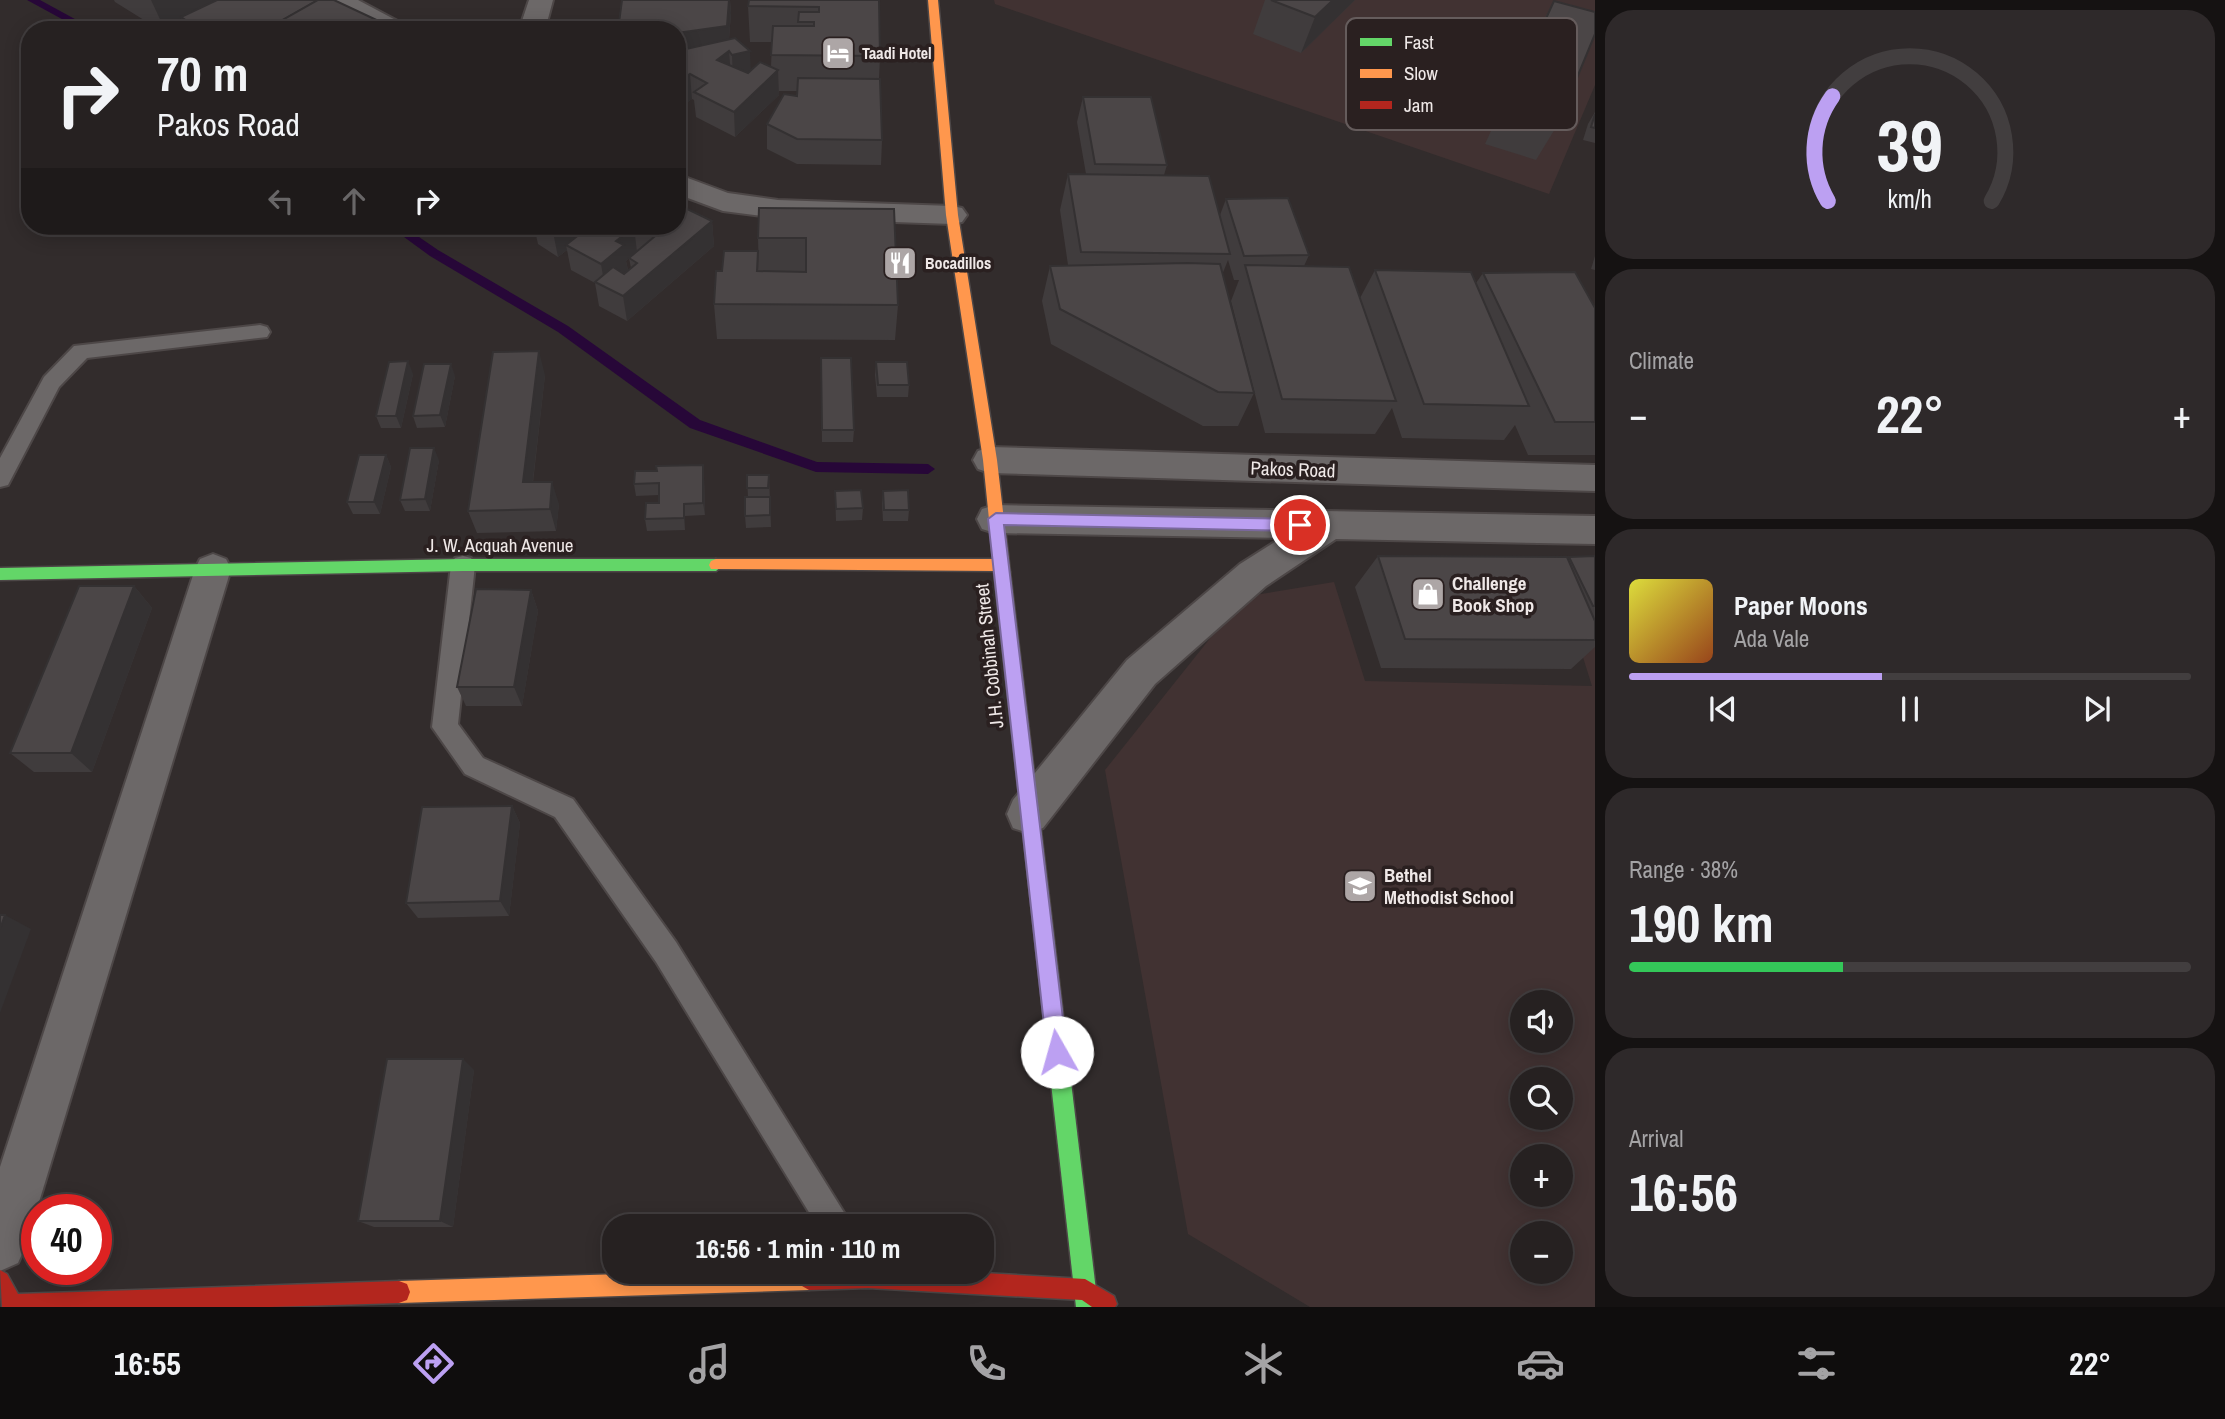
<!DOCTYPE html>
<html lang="en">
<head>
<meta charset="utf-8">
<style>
	:root { --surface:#262121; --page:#2e292a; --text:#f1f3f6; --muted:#a4a3a5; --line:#423e3f; --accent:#bca0f2 }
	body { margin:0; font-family:"Archivo Narrow",sans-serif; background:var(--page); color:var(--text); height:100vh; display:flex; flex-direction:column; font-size:26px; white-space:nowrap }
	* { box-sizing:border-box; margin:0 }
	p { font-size:23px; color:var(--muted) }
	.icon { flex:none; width:38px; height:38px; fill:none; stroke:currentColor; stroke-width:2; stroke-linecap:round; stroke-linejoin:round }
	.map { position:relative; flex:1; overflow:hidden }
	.sheet { display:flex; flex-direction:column; gap:10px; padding:10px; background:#151212; width:630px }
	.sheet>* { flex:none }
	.banner { position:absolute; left:21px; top:21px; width:665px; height:214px; border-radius:28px; box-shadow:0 4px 18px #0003,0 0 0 2px var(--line); background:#262121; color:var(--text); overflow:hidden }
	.buttons { position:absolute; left:1510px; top:990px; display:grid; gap:14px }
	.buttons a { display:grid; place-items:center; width:63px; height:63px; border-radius:50%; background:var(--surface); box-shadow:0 4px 18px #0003,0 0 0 2px var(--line); font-size:35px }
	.speed { position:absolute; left:21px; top:1194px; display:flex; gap:14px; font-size:35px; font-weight:700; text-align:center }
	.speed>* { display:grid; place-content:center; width:91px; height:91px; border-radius:50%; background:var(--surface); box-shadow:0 4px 18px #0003,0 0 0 2px var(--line); line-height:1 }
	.speed .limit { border:10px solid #d22; background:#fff; color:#111 }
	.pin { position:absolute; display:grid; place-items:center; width:60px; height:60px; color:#fff; margin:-30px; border:4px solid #fff; border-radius:50%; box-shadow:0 2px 7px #0007 }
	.me { position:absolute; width:77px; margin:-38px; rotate:353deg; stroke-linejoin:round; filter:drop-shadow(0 0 5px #0008) }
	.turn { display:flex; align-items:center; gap:24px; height:147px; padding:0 21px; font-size:32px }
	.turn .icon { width:91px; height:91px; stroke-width:2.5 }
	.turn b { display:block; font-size:49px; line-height:60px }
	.lanes { display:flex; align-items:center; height:66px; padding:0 21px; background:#0003; justify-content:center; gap:35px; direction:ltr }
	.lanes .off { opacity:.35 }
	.big { font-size:52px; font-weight:700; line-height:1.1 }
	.sheet .card { flex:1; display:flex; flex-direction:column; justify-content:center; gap:10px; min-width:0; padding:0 24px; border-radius:28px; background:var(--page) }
	.sheet .dial { align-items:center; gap:0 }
	.dial svg { height:182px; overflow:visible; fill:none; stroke:var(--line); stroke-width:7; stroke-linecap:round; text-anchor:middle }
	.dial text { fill:var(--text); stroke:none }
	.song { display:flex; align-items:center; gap:21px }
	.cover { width:84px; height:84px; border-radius:10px; background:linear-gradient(135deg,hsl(60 70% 55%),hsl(20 70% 35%)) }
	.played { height:7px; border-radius:4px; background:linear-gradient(90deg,var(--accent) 45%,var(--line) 45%) }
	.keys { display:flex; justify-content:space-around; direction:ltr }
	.heat { display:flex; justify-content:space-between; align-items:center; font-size:38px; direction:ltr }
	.charge { height:10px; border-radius:5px; background:linear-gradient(90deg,#34c759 38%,var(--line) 0) }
	.trip { position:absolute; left:602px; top:1214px; width:392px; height:70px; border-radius:28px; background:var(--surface); box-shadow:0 4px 18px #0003,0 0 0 2px var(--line); font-weight:700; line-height:70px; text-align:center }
	.tab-bar { display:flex; height:112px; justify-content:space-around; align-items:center; background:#0f0d0d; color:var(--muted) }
	.tab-bar .icon { width:49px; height:49px }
	.tab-bar .selected { color:var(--accent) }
	.tab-bar b { font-size:32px; color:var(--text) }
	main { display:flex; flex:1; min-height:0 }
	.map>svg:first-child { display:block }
</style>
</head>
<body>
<main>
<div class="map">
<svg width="1595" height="1307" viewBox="0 0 1595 1307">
	<rect width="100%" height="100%" fill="#322c2c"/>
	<g fill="#413232" fill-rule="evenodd">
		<polygon points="994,0 1595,0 1595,85 1549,194 995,4"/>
		<path d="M 1334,582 L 1365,681 L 1592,686 L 1576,635 L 1595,635 L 1595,1307 L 1310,1307 L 1188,1234 L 1105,770 L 1243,597 ZM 1522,1003 L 1561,1003 L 1561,1041 L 1522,1041 ZM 1522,1080 L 1561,1080 L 1561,1118 L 1522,1118 ZM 1522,1157 L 1561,1157 L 1561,1195 L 1522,1195 ZM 1522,1234 L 1561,1234 L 1561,1272 L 1522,1272 Z"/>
	</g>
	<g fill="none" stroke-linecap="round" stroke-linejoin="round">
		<g fill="#270738" fill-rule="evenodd">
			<polygon points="27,0 40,0 95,30 82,30"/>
			<polygon points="389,226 403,226 438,250 568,326 700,420 817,462 928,464 935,469 928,474 816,472 690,428 558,332 430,256"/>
		</g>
		<g stroke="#4d4747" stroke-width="4">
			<g id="lane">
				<polygon points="260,325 267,327 270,332 267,337 87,358 59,387 8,485 0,487 0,458 44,377 74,346"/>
				<polygon points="463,556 471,558 475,565 458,724 483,758 573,799 676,942 853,1227 818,1227 656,962 555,817 465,774 432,727 451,565 455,558"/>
			</g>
		</g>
		<g stroke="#4d4747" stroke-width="4">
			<g id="street">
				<polygon points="327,0 358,0 405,25 408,30 376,30 330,5"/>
				<polygon points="529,0 553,0 545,30 519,30"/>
				<polygon points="677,174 728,193 778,200 952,206 962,208 967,215 962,222 952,224 778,218 723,211 677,194"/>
				<polygon points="990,447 1595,465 1595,491 990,473 978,469 973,460 978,451"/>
				<polygon points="995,505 1595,516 1595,544 1336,539 1266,586 1155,684 1043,828 1028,833 1013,828 1007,814 1013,800 1127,660 1240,564 1281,538 995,533 982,529 977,519 982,509"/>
				<polygon points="213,554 226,559 231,569 26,1245 18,1263 0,1271 0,1167 195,569 200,559"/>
			</g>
		</g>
		<g stroke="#4d4747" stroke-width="3">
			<g id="fast">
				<polygon points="463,559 716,559 723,565 716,571 463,571 0,580 0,568"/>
				<polygon points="1002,566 1010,572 1098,1307 1076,1307 994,572"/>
			</g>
		</g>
		<g stroke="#4d4747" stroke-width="3">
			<g id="slow">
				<polygon points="928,0 938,0 958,215 997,460 1010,572 1002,578 997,576 994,571 711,569 709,565 711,561 716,559 993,559 983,460 946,215"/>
				<polygon points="687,1272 817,1272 820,1279 816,1286 809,1290 399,1303 391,1300 388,1292 391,1284 399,1281"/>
			</g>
		</g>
		<g stroke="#4d4747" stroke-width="3">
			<g id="jam">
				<polygon points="0,1270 7,1274 18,1294 399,1281 407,1284 410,1292 407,1300 399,1303 270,1307 2,1307"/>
				<polygon points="801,1272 966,1272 1085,1279 1114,1296 1117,1304 1115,1307 1092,1307 1082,1300 868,1288 809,1290 802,1286 798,1279"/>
			</g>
		</g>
		<use href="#lane" fill="#6c6868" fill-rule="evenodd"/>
		<use href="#street" fill="#6c6868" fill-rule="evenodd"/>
		<use href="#fast" fill="#63d668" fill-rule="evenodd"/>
		<use href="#slow" fill="#ff974d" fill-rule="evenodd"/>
		<use href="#jam" fill="#b3261e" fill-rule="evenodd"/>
	</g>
	<g fill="#403c3d" fill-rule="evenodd">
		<polygon points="114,0 334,0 385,24 387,30 187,30 185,26 177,30 160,30 115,2"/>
		<polygon points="622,0 730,0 731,13 729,40 751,71 771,67 772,42 750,42 748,6 879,0 880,56 879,79 882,140 881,165 797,164 767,149 767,124 797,96 797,91 779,91 779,95 735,137 696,117 694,100 692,99 679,108 677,107 677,30"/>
		<polygon points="1265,0 1355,0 1301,53 1253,34"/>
		<polygon points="1554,1 1558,124 1536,160 1485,144 1534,37"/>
		<polygon points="1083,97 1167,165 1164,175 1220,215 1226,199 1309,255 1304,266 1360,298 1375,270 1476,283 1483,273 1595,308 1595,455 1528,455 1515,425 1504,440 1402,438 1392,408 1375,434 1265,433 1231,301 1239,280 1234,280 1228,260 1222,275 1254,393 1238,426 1203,426 1051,344 1042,301 1050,266 1068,265 1060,210 1068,174 1086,174 1077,122"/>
		<polygon points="1595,112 1595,143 1583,140 1588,124"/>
		<polygon points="894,209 898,305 895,340 717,339 714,304 722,271 758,251 759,271 758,238"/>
		<path d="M 712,221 L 714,246 L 627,321 L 599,306 L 595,283 L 571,270 L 567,250 L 558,257 L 538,244 L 534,226 L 677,226 ZM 629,258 L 631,268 L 624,274 L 628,270 L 626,261 Z"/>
		<polygon points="1595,256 1595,270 1591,269"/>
		<polygon points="876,362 909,385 908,397 877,397 875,375"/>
		<polygon points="821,371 854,430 853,442 822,442"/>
		<polygon points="413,374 401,428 381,428 376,416"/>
		<polygon points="545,375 533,482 559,504 556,531 477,533 468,511"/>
		<polygon points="455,376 445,427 417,428 413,416"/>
		<polygon points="386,455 391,467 380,514 353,514 347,502"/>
		<polygon points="439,460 430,511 405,511 400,500"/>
		<polygon points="747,475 769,475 771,527 746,528 745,516 748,497"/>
		<polygon points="704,477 705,515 685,516 685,530 647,531 645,519 659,503 659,495 636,496 634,484"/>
		<polygon points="835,491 863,508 862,520 836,521"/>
		<polygon points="883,491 909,510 908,521 883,521 882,503"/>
		<polygon points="1378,556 1568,559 1569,557 1595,556 1595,647 1571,669 1381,668 1355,587"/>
		<polygon points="134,586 152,608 92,772 34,772 10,753"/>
		<polygon points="531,590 538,611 522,706 466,706 457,687"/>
		<polygon points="512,806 520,823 509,916 418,918 406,903"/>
		<polygon points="474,1070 453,1227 374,1227 358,1221"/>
	</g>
	<g fill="#343132">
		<polygon points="151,0 237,0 181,17 185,26 177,30 165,30"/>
		<polygon points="729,0 730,0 731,13 728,51 677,59 677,33"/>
		<polygon points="1333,0 1355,0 1301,53 1315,17"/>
		<polygon points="385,24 387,30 376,30"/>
		<polygon points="729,51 731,76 717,60"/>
		<polygon points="750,51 751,76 733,81 732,55"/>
		<polygon points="778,70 779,95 735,137 734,112"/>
		<polygon points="690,74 692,99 679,108 677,82"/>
		<polygon points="712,221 714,246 627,321 623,296"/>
		<polygon points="562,226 602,226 566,245 567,250 558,257 553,232"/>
		<polygon points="634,227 637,252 626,261 628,270 605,288 601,264 616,241"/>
		<polygon points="539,351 545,375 530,505 523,482"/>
		<polygon points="408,361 413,374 401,428 396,416"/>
		<polygon points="451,364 455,376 445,427 440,415"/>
		<polygon points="434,448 439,460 430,511 425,499"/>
		<polygon points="386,455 391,467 380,514 374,502"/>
		<polygon points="703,465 704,477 705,515 703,503"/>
		<polygon points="552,482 559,504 556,531 550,509"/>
		<polygon points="684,504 685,516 685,530 684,518"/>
		<polygon points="134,586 152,608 92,772 71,753"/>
		<polygon points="531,590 538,611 522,706 514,687"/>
		<polygon points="512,806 520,823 509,916 500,901"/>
		<polygon points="5,915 31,929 0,1013 0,929"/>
		<polygon points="463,1059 474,1070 453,1227 440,1221"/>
	</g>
	<g fill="#4b4647" stroke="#343132" stroke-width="2">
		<polygon points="217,0 318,0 265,30 201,30 181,17"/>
		<polygon points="318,0 334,0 385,24 376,30 265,30"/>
		<polygon points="622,0 729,0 727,26 677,33 677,30 618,30"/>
		<polygon points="749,0 879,0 880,56 771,55 773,26 814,26 814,22 798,22 799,12 819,12 819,7 748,6"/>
		<polygon points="1271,0 1333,0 1315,17"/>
		<polygon points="1554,1 1595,12 1595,34 1558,124 1505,108"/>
		<polygon points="735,38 750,51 732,55 729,51 717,60 748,73 760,62 778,70 734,112 694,92 707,83 690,74 677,82 677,51"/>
		<polygon points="798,78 880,79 882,140 797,139 767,124 784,94 797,96"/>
		<polygon points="1083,97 1151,97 1167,165 1095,164"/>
		<polygon points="1595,114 1595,128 1591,127"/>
		<polygon points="1068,174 1209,176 1230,254 1081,252"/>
		<polygon points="1288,198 1309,255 1244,256 1226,199"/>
		<polygon points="677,204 712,221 623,296 595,282 613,267 624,274 637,263 629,258 654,237 634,227 616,241 624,245 601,264 566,245 590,226 677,226"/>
		<polygon points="759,208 894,209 898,305 714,304 716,271 722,271 724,251 758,251 757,271 806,272 806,238 758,238"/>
		<polygon points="543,226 562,226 553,232"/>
		<polygon points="1187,263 1220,264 1254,393 1218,392 1060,309 1050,266"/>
		<polygon points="1245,265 1349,267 1396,401 1282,399"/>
		<polygon points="1375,270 1471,272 1529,406 1424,404"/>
		<polygon points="1575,272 1595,308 1595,422 1555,422 1483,273"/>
		<polygon points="539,351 523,482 552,482 550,509 468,511 493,352"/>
		<polygon points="821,358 851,358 854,430 822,430"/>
		<polygon points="408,361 396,416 376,416 389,362"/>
		<polygon points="876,362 907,362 909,385 878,385"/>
		<polygon points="424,364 451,364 440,415 413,416"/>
		<polygon points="410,448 434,448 425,499 400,500"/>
		<polygon points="359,455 386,455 374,502 347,502"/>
		<polygon points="703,465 703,503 684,504 684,518 645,519 646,503 659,503 659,483 634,484 635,471 657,471 656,466"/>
		<polygon points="747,475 769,475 768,488 747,488"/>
		<polygon points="861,490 863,508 836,509 835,491"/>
		<polygon points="908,490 909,510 884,510 883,491"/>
		<polygon points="745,497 770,497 770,515 745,516"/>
		<polygon points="1378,556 1567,557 1595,621 1595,640 1405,639"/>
		<polygon points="1595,556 1595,606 1593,606 1569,557"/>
		<polygon points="79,586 134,586 71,753 10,753"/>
		<polygon points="476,589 531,590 514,687 457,687"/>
		<polygon points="512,806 500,901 406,903 422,807"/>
		<polygon points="0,915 5,915 0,929"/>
		<polygon points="387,1059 463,1059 440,1221 358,1221"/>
	</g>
	<polygon fill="#bca0f2" stroke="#7a689d" stroke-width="2" points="996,513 1300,519 1308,525 1300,531 1004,525 1067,1052 1064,1059 1057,1062 1050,1059 1047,1052 988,519"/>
	<defs>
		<g id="hotel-square" transform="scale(1.75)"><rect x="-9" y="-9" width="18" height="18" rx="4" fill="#ada6a6" stroke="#2a2020"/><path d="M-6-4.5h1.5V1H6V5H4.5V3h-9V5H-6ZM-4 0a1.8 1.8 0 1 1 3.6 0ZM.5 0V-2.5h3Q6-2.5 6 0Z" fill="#fff"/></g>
		<g id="restaurant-square" transform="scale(1.75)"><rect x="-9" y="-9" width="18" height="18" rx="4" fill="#ada6a6" stroke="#2a2020"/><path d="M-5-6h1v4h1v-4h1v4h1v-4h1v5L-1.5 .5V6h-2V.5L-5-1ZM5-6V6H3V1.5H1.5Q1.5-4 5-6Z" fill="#fff"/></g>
		<g id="shop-square" transform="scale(1.75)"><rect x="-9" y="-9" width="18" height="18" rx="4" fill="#ada6a6" stroke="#2a2020"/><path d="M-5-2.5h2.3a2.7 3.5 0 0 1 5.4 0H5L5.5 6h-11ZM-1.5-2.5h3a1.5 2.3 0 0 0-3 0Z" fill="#fff"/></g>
		<g id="school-square" transform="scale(1.75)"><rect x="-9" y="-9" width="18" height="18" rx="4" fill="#ada6a6" stroke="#2a2020"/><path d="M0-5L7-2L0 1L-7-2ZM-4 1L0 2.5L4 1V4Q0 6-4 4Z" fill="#fff"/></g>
	</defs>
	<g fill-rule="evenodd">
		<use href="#hotel-square" x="838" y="53"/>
		<use href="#restaurant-square" x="900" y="263"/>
		<use href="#shop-square" x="1428" y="594"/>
		<use href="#school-square" x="1360" y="886"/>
	</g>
	<g text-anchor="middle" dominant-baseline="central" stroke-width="7" stroke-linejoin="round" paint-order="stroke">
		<g font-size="16" font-weight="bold" fill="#efe8e7" stroke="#2a2020" text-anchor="start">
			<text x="862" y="53">Taadi Hotel</text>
			<text x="925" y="263">Bocadillos</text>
		</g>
		<g font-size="19" fill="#efe8e7" stroke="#2a2020">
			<text transform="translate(1293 469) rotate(2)">Pakos Road</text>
			<text x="500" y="545">J. W. Acquah Avenue</text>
			<text transform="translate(989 656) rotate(-96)">J.H. Cobbinah Street</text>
		</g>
		<g font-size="19" font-weight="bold" fill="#efe8e7" stroke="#2a2020" text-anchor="start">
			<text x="1452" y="583">Challenge<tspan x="1452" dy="22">Book Shop</tspan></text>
			<text x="1384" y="875">Bethel<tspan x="1384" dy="22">Methodist School</tspan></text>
		</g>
	</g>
	<rect x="1346" y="18" width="231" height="112" rx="10" fill="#2a2020" stroke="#655c5c" stroke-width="2"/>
	<rect x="1360" y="38" width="32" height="8" fill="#63d668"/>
	<rect x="1360" y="69" width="32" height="9" fill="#ff974d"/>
	<rect x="1360" y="101" width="32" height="8" fill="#b3261e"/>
	<g font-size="19" fill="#efe8e7">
		<text x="1404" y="49">Fast</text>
		<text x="1404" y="80">Slow</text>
		<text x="1404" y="112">Jam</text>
	</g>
</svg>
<div class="buttons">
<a><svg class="icon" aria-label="sound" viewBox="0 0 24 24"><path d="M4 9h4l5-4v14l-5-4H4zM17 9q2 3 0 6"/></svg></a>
<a><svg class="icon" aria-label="search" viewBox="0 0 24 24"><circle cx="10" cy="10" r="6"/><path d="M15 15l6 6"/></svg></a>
<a>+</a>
<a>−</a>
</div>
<div class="speed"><div class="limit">40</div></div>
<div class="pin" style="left:1300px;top:525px;background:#d93025"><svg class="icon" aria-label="arrive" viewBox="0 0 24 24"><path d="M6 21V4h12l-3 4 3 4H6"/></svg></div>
<svg class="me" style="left:1057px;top:1052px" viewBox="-20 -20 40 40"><circle r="19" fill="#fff"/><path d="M0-13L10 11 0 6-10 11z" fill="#bca0f2"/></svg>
<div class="trip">16:56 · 1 min · 110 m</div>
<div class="banner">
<div class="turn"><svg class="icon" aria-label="right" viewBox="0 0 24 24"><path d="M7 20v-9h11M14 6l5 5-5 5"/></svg><div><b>70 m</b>Pakos Road</div></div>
<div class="lanes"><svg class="icon off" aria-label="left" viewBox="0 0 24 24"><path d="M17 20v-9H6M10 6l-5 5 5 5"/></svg><svg class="icon off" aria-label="ahead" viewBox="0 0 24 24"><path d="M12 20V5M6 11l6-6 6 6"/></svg><svg class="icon" aria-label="right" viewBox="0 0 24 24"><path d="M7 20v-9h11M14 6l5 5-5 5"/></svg></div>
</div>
</div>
<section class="sheet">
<div class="card dial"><svg viewBox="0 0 100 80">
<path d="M14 69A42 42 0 1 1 86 69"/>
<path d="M14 69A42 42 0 0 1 16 23" stroke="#bca0f2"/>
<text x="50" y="56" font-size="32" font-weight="700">39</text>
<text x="50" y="72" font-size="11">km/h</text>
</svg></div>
<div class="card"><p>Climate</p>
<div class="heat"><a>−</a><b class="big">22°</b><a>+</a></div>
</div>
<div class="card">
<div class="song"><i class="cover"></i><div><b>Paper Moons</b><p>Ada Vale</p></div></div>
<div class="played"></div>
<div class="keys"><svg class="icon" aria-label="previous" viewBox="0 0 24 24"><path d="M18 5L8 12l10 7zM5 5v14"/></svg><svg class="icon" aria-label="pause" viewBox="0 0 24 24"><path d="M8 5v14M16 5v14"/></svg><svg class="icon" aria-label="next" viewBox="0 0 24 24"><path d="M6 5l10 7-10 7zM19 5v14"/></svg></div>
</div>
<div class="card"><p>Range · 38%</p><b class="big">190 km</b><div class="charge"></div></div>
<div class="card"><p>Arrival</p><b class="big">16:56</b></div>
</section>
</main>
<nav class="tab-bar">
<b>16:55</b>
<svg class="icon selected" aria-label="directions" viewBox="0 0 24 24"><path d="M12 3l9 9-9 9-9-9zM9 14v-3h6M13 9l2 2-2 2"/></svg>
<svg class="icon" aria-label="music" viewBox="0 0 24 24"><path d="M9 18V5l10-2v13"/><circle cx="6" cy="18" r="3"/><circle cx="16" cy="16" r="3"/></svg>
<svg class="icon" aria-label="phone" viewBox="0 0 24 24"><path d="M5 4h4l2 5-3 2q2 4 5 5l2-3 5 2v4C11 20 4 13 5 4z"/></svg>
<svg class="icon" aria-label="climate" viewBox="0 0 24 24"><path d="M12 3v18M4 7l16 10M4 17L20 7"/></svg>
<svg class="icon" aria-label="car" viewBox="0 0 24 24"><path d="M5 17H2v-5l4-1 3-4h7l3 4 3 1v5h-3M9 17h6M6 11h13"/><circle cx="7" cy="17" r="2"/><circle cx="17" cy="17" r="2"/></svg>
<svg class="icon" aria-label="filters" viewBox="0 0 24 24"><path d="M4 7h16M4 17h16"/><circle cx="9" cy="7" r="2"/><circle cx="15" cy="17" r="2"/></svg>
<b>22°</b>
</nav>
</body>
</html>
